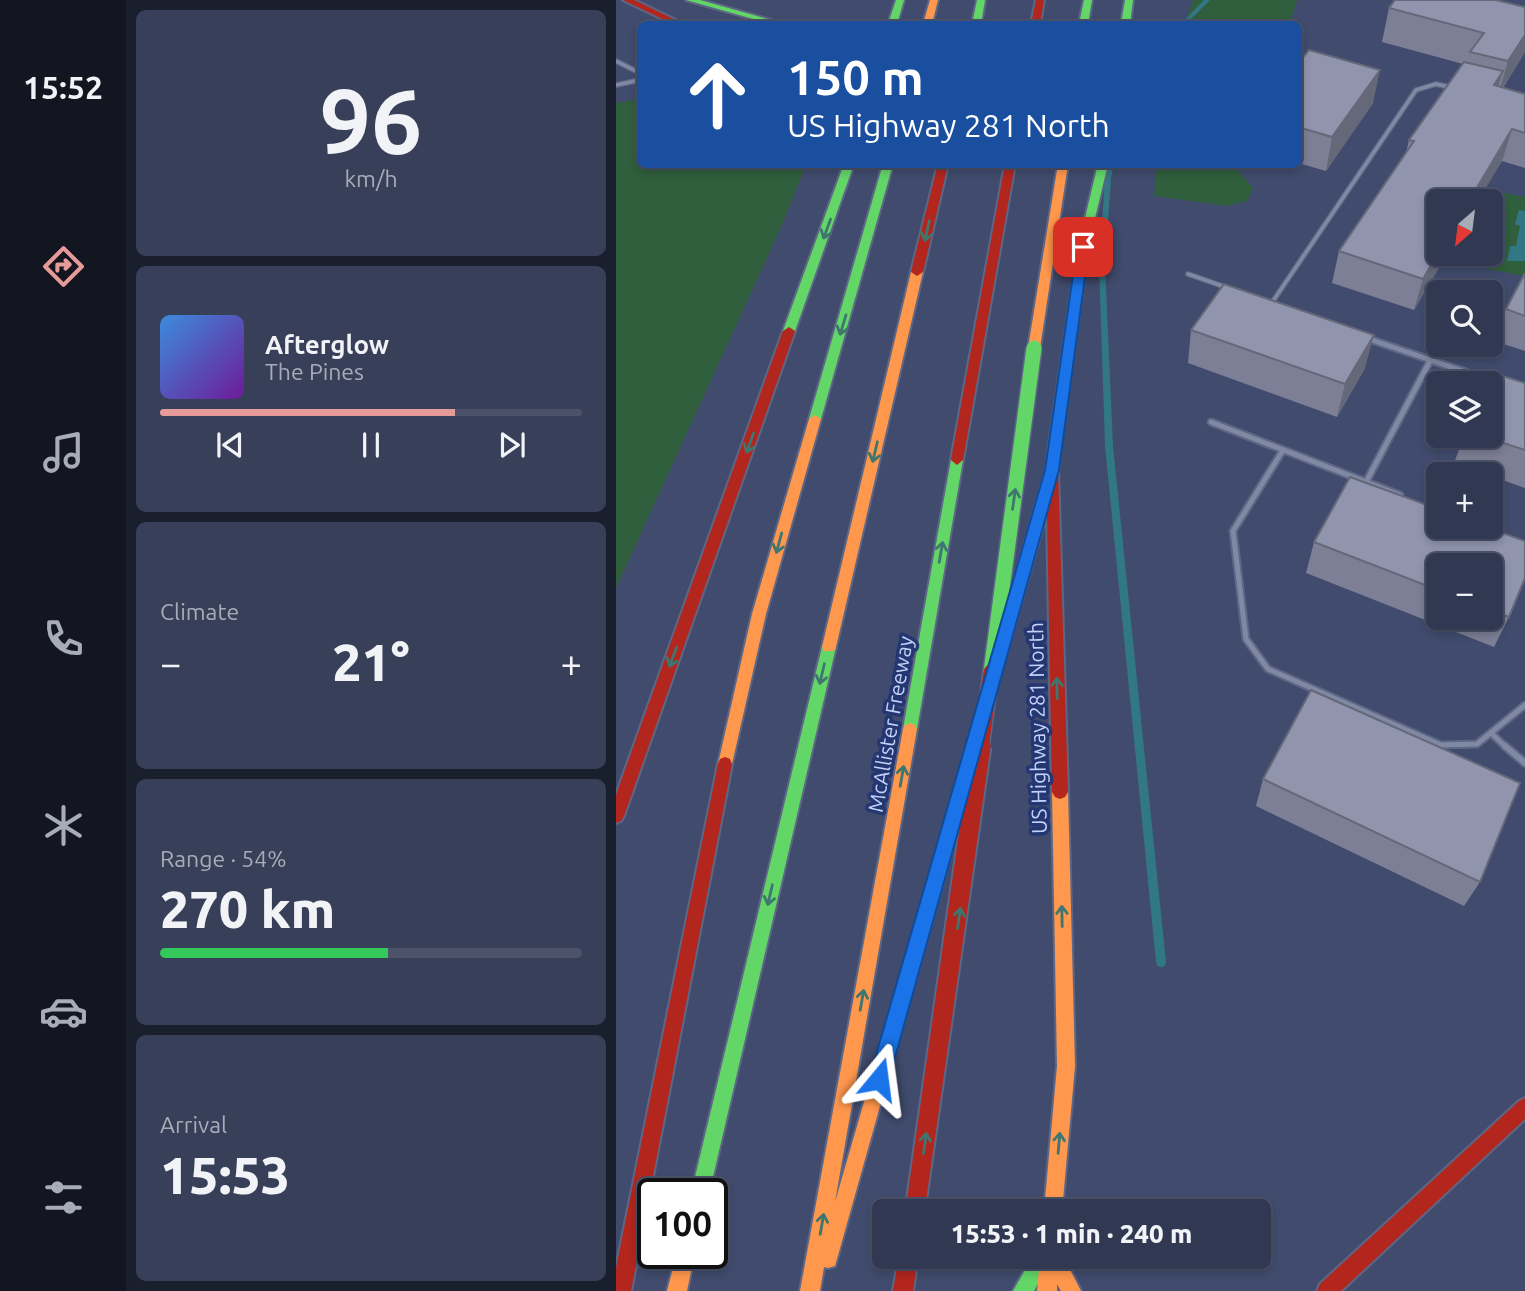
<!DOCTYPE html>
<html lang="en">
<head>
<meta charset="utf-8">
<style>
	:root { --surface:#303852; --page:#383f59; --text:#f1f3f6; --muted:#a8acb8; --line:#4b5269; --accent:#e69b98 }
	body { margin:0; font-family:Ubuntu,sans-serif; background:var(--page); color:var(--text); height:100vh; display:flex; flex-direction:column; font-size:26px; white-space:nowrap }
	* { box-sizing:border-box; margin:0 }
	p { font-size:23px; color:var(--muted) }
	.icon { flex:none; width:38px; height:38px; fill:none; stroke:currentColor; stroke-width:2; stroke-linecap:round; stroke-linejoin:round }
	.map { position:relative; flex:1; overflow:hidden }
	.details { display:flex; flex-direction:column; gap:10px; padding:10px; background:#1a1f2d; width:490px }
	.details>* { flex:none }
	.banner { position:absolute; left:21px; top:21px; width:665px; height:147px; border-radius:10px; box-shadow:0 4px 10px #0003,0 0 0 2px var(--line); background:#1a4fa0; color:#fff; overflow:hidden }
	.needle { width:46px; rotate:208deg }
	.fabs { position:absolute; left:810px; top:189px; display:grid; gap:14px }
	.fabs a { display:grid; place-items:center; width:77px; height:77px; border-radius:10px; background:var(--surface); box-shadow:0 4px 10px #0003,0 0 0 2px var(--line); font-size:35px }
	.speed { position:absolute; left:21px; top:1178px; display:flex; gap:14px; font-size:35px; font-weight:700; text-align:center }
	.speed>* { display:grid; place-content:center; width:91px; height:91px; border-radius:50%; background:var(--surface); box-shadow:0 4px 10px #0003,0 0 0 2px var(--line); line-height:1 }
	.speed .limit { border:4px solid #111; border-radius:10px; background:#fff; color:#111 }
	.pin { position:absolute; display:grid; place-items:center; width:60px; height:60px; color:#fff; margin:-30px; border-radius:14px; box-shadow:0 4px 10px #0006 }
	.me { position:absolute; width:77px; margin:-38px; rotate:16deg; stroke-linejoin:round; filter:drop-shadow(0 0 5px #0008) }
	.turn { display:flex; align-items:center; gap:24px; height:147px; padding:0 35px; font-size:32px }
	.turn .icon { width:91px; height:91px; stroke-width:2.5 }
	.turn b { display:block; font-size:49px; line-height:60px }
	.big { font-size:52px; font-weight:800; line-height:1.1 }
	.details .tile { flex:1; display:flex; flex-direction:column; justify-content:center; gap:10px; min-width:0; padding:0 24px; border-radius:10px; background:var(--page) }
	.details .dial { align-items:center; gap:0 }
	.dial b { font-size:91px; line-height:1 }
	.song { display:flex; align-items:center; gap:21px }
	.cover { width:84px; height:84px; border-radius:10px; background:linear-gradient(135deg,hsl(210 70% 55%),hsl(280 70% 35%)) }
	.played { height:7px; border-radius:4px; background:linear-gradient(90deg,var(--accent) 70%,var(--line) 70%) }
	.keys { display:flex; justify-content:space-around; direction:ltr }
	.heat { display:flex; justify-content:space-between; align-items:center; font-size:38px; direction:ltr }
	.charge { height:10px; border-radius:5px; background:linear-gradient(90deg,#34c759 54%,var(--line) 0) }
	.trip { position:absolute; left:256px; top:1199px; width:399px; height:70px; border-radius:10px; background:var(--surface); box-shadow:0 4px 10px #0003,0 0 0 2px var(--line); font-weight:800; line-height:70px; text-align:center }
	main { display:flex; flex:1; min-height:0 }
	.tab-bar { display:flex; flex-direction:column; width:126px; justify-content:space-around; align-items:center; background:#131621; color:var(--muted) }
	.tab-bar .icon { width:49px; height:49px }
	.tab-bar .active { color:var(--accent) }
	.tab-bar b { font-size:32px; color:var(--text) }
	.map>svg:first-child { display:block }
</style>
</head>
<body>
<main>
<nav class="tab-bar">
<b>15:52</b>
<svg class="icon active" aria-label="directions" viewBox="0 0 24 24"><path d="M12 3l9 9-9 9-9-9zM9 14v-3h6M13 9l2 2-2 2"/></svg>
<svg class="icon" aria-label="music" viewBox="0 0 24 24"><path d="M9 18V5l10-2v13"/><circle cx="6" cy="18" r="3"/><circle cx="16" cy="16" r="3"/></svg>
<svg class="icon" aria-label="phone" viewBox="0 0 24 24"><path d="M5 4h4l2 5-3 2q2 4 5 5l2-3 5 2v4C11 20 4 13 5 4z"/></svg>
<svg class="icon" aria-label="climate" viewBox="0 0 24 24"><path d="M12 3v18M4 7l16 10M4 17L20 7"/></svg>
<svg class="icon" aria-label="car" viewBox="0 0 24 24"><path d="M5 17H2v-5l4-1 3-4h7l3 4 3 1v5h-3M9 17h6M6 11h13"/><circle cx="7" cy="17" r="2"/><circle cx="17" cy="17" r="2"/></svg>
<svg class="icon" aria-label="filters" viewBox="0 0 24 24"><path d="M4 7h16M4 17h16"/><circle cx="9" cy="7" r="2"/><circle cx="15" cy="17" r="2"/></svg>
</nav>
<section class="details">
<div class="tile dial"><b>96</b><p>km/h</p></div>
<div class="tile">
<div class="song"><i class="cover"></i><div><b>Afterglow</b><p>The Pines</p></div></div>
<div class="played"></div>
<div class="keys"><svg class="icon" aria-label="previous" viewBox="0 0 24 24"><path d="M18 5L8 12l10 7zM5 5v14"/></svg><svg class="icon" aria-label="pause" viewBox="0 0 24 24"><path d="M8 5v14M16 5v14"/></svg><svg class="icon" aria-label="next" viewBox="0 0 24 24"><path d="M6 5l10 7-10 7zM19 5v14"/></svg></div>
</div>
<div class="tile"><p>Climate</p>
<div class="heat"><a>−</a><b class="big">21°</b><a>+</a></div>
</div>
<div class="tile"><p>Range · 54%</p><b class="big">270 km</b><div class="charge"></div></div>
<div class="tile"><p>Arrival</p><b class="big">15:53</b></div>
</section>
<div class="map">
<svg width="909" height="1291" viewBox="0 0 909 1291">
	<rect width="100%" height="100%" fill="#404b6d"/>
	<g fill="#305f3d">
		<polygon points="577,0 681,0 674,24 569,24"/>
		<polygon points="24,99 24,164 190,165 165,227 0,588 0,103"/>
		<polygon points="541,165 617,165 637,188 631,201 611,206 538,196"/>
		<polygon points="888,193 909,197 909,276 871,269"/>
	</g>
	<polygon fill="#317784" points="903,210 909,211 909,261 891,261 894,246 900,246 904,226 899,224"/>
	<g fill="none" stroke-linecap="round" stroke-linejoin="round">
		<g fill="#317784" fill-rule="evenodd">
			<polygon points="588,0 594,0 570,24 565,24"/>
			<polygon points="492,164 498,164 495,178 489,265 497,446 550,962 549,966 545,967 541,966 540,962 489,446 483,265 489,178"/>
		</g>
		<g stroke="#5d6785" stroke-width="6">
			<g id="lane-far2">
				<polyline points="0,61 24,73"/>
				<polyline points="0,85 24,80"/>
				<polyline points="572,274 612,288"/>
				<polyline points="655,304 800,90 820,84 838,88"/>
			</g>
		</g>
		<g stroke="#5d6785" stroke-width="9">
			<g id="lane-far1">
				<polyline points="753,339 879,382"/>
				<polyline points="595,422 784,495"/>
				<polyline points="667,450 617,531 630,639 652,669 825,745 861,744 909,705"/>
				<polyline points="750,482 814,361"/>
				<polyline points="875,733 891,748"/>
			</g>
		</g>
		<g stroke="#5d6785" stroke-width="10">
			<polyline id="lane" points="889,746 909,763"/>
		</g>
		<g stroke="#5d6785" stroke-width="4">
			<g id="fast">
				<polygon points="70,0 84,0 169,24 155,24"/>
				<polygon points="280,0 288,0 281,24 272,24"/>
				<polygon points="361,0 369,0 365,24 356,24"/>
				<polygon points="468,0 476,0 472,24 463,24"/>
				<polygon points="509,0 517,0 514,24 505,24"/>
				<polygon points="228,164 238,164 179,331 177,334 169,334 167,331"/>
				<polygon points="267,164 277,164 205,419 199,423 193,419"/>
				<polygon points="482,164 492,164 472,247 445,445 439,450 433,445 462,247"/>
				<polygon points="341,455 347,460 301,729 299,733 294,735 289,733 287,729 335,460"/>
				<polygon points="213,641 218,643 220,647 93,1194 75,1194 206,647 208,643"/>
				<polygon points="417,1256 437,1256 418,1291 397,1291"/>
			</g>
		</g>
		<g stroke="#5d6785" stroke-width="4">
			<g id="slow">
				<polygon points="314,0 322,0 316,24 307,24"/>
				<polygon points="442,164 452,164 424,348 418,352 412,348"/>
				<polygon points="301,268 307,272 220,647 218,651 208,651 206,647 295,272"/>
				<polygon points="199,415 205,419 150,614 116,764 114,769 109,771 104,769 102,764 136,614 193,419"/>
				<polygon points="294,723 299,725 301,729 219,1202 349,754 351,749 356,748 361,749 363,754 221,1259 219,1266 212,1268 208,1267 204,1291 184,1291 287,729 289,725"/>
				<polygon points="444,785 449,787 452,792 459,1066 446,1211 428,1211 441,1066 436,792 439,787"/>
				<polygon points="61,1253 79,1253 71,1291 51,1291"/>
				<polygon points="424,1256 447,1256 465,1291 445,1291 441,1284 441,1291 421,1291"/>
			</g>
		</g>
		<g stroke="#5d6785" stroke-width="4">
			<g id="jam">
				<polygon points="7,0 18,0 68,24 57,24"/>
				<polygon points="420,0 428,0 424,24 415,24"/>
				<polygon points="322,164 332,164 307,272 301,276 295,272"/>
				<polygon points="389,164 399,164 347,460 341,465 335,460"/>
				<polygon points="173,327 179,331 8,816 5,821 0,823 0,795 167,331"/>
				<polygon points="439,440 445,445 442,470 452,792 449,797 444,799 439,797 436,792 431,512 389,659 387,663 377,663 375,659 430,470 433,445"/>
				<polygon points="109,757 114,759 116,764 15,1291 0,1291 0,1268 102,764 104,759"/>
				<polygon points="909,1098 909,1119 725,1291 701,1291 704,1284 903,1101"/>
				<polygon points="283,1256 302,1256 297,1291 277,1291"/>
			</g>
		</g>
		<use href="#lane-far2" stroke="#8089a3" stroke-width="3.5"/>
		<use href="#lane-far1" stroke="#8089a3" stroke-width="5"/>
		<use href="#lane" stroke="#8089a3" stroke-width="6"/>
		<use href="#fast" fill="#63d668" fill-rule="evenodd"/>
		<use href="#slow" fill="#ff974d" fill-rule="evenodd"/>
		<use href="#jam" fill="#b3261e" fill-rule="evenodd"/>
		<g stroke="#5d6785" stroke-width="18" stroke-linecap="butt">
			<polyline id="fast-bridge" points="375,672 418,348"/>
		</g>
		<g stroke="#5d6785" stroke-width="18" stroke-linecap="butt">
			<polyline id="jam-bridge-far1" points="365,748 375,672"/>
		</g>
		<g stroke="#5d6785" stroke-width="23" stroke-linecap="butt">
			<polyline id="jam-bridge" points="299,1211 365,746"/>
		</g>
		<use href="#fast-bridge" stroke="#63d668" stroke-width="15"/>
		<use href="#jam-bridge-far1" stroke="#b3261e" stroke-width="15"/>
		<use href="#jam-bridge" stroke="#b3261e" stroke-width="19"/>
	</g>
	<g fill="#7c7f95" fill-rule="evenodd">
		<polygon points="909,7 909,52 887,88 909,94 909,168 886,161 822,254 831,254 798,310 716,283 723,251 790,153 793,140 847,64 766,42 773,8"/>
		<polygon points="682,64 757,103 710,171 682,163"/>
		<polygon points="909,273 909,351 878,341 890,309"/>
		<polygon points="575,330 749,368 721,417 572,363"/>
		<polygon points="909,383 909,488 875,476 875,474 870,474 838,463 848,436 875,436"/>
		<path d="M 734,477 L 822,509 L 822,527 L 870,527 L 909,541 L 909,578 L 893,617 L 878,647 L 690,573 L 698,542 ZM 822,565 L 875,565 L 875,618 L 822,618 Z"/>
		<polygon points="647,779 864,882 848,906 640,806"/>
	</g>
	<g fill="#656879">
		<polygon points="909,35 909,52 882,95 892,61"/>
		<polygon points="764,70 757,103 710,171 716,137"/>
		<polygon points="887,71 877,103 878,85"/>
		<polygon points="896,129 886,161 862,201 853,201"/>
		<polygon points="822,254 831,254 798,310 807,279"/>
		<polygon points="758,335 749,368 721,417 729,384"/>
	</g>
	<g fill="#9094ad" stroke="#656879" stroke-width="2">
		<polygon points="779,0 880,0 909,7 909,35 892,61 854,52 868,33 773,8"/>
		<polygon points="693,50 764,70 716,137 682,127 682,64"/>
		<polygon points="848,62 887,71 878,85 909,94 909,133 896,129 853,201 822,201 822,253 807,279 723,251 798,141 793,140"/>
		<polygon points="909,273 909,316 890,309"/>
		<polygon points="608,284 758,335 729,384 575,330"/>
		<polygon points="877,373 909,383 909,450 866,436 875,436 875,383 872,383"/>
		<polygon points="734,477 822,509 822,527 870,527 909,541 909,578 893,617 875,610 875,565 822,565 822,590 698,542"/>
		<polygon points="695,690 904,783 864,882 647,779"/>
	</g>
	<defs><path id="oneway-shaft" d="M-6 0H5M1.5-3L5.5 0L1.5 3" fill="none" stroke-width="1.6" stroke-linecap="round" stroke-linejoin="round" transform="scale(1.75)"/></defs>
	<g stroke="#3d776f">
		<use href="#oneway-shaft" transform="translate(211 229) rotate(110)"/>
		<use href="#oneway-shaft" transform="translate(311 231) rotate(103)"/>
		<use href="#oneway-shaft" transform="translate(227 325) rotate(107)"/>
		<use href="#oneway-shaft" transform="translate(134 443) rotate(110)"/>
		<use href="#oneway-shaft" transform="translate(259 452) rotate(103)"/>
		<use href="#oneway-shaft" transform="translate(398 499) rotate(-82)"/>
		<use href="#oneway-shaft" transform="translate(163 543) rotate(105)"/>
		<use href="#oneway-shaft" transform="translate(325 552) rotate(-80)"/>
		<use href="#oneway-shaft" transform="translate(57 657) rotate(110)"/>
		<use href="#oneway-shaft" transform="translate(206 674) rotate(103)"/>
		<use href="#oneway-shaft" transform="translate(441 688) rotate(-91)"/>
		<use href="#oneway-shaft" transform="translate(286 776) rotate(-80)"/>
		<use href="#oneway-shaft" transform="translate(154 895) rotate(103)"/>
		<use href="#oneway-shaft" transform="translate(446 916) rotate(-91)"/>
		<use href="#oneway-shaft" transform="translate(343 918) rotate(-82)"/>
		<use href="#oneway-shaft" transform="translate(246 1000) rotate(-80)"/>
		<use href="#oneway-shaft" transform="translate(309 1143) rotate(-82)"/>
		<use href="#oneway-shaft" transform="translate(443 1143) rotate(-85)"/>
		<use href="#oneway-shaft" transform="translate(206 1224) rotate(-80)"/>
	</g>
	<polygon fill="#1a73e8" stroke="#114b97" stroke-width="2" points="467,243 473,247 443,470 273,1079 270,1086 263,1089 256,1086 253,1079 429,470 461,247"/>
	<g text-anchor="middle" dominant-baseline="central" stroke-width="7" stroke-linejoin="round" paint-order="stroke">
		<g font-size="21" fill="#c3d2f6" stroke="#243773">
			<text transform="translate(274 724) rotate(-80)">McAllister Freeway</text>
			<text transform="translate(421 728) rotate(-91)">US Highway 281 North</text>
		</g>
	</g>
</svg>
<div class="fabs">
<a><svg class="needle" viewBox="-14 -14 28 28"><path d="M0-13l5 13h-10z" fill="#e53935"/><path d="M0 13l5-13h-10z" fill="#a8acb8"/></svg></a>
<a><svg class="icon" aria-label="search" viewBox="0 0 24 24"><circle cx="10" cy="10" r="6"/><path d="M15 15l6 6"/></svg></a>
<a><svg class="icon" aria-label="layers" viewBox="0 0 24 24"><path d="M12 4l9 5-9 5-9-5zM3 14l9 5 9-5"/></svg></a>
<a>+</a>
<a>−</a>
</div>
<div class="speed"><div class="limit">100</div></div>
<div class="pin" style="left:467px;top:247px;background:#d93025"><svg class="icon" aria-label="arrive" viewBox="0 0 24 24"><path d="M6 21V4h12l-3 4 3 4H6"/></svg></div>
<svg class="me" style="left:263px;top:1079px" viewBox="-20 -20 40 40"><path d="M0-17L14 15 0 8-14 15z" fill="#1a73e8" stroke="#fff" stroke-width="4"/></svg>
<div class="trip">15:53 · 1 min · 240 m</div>
<div class="banner">
<div class="turn"><svg class="icon" aria-label="ahead" viewBox="0 0 24 24"><path d="M12 20V5M6 11l6-6 6 6"/></svg><div><b>150 m</b>US Highway 281 North</div></div>
</div>
</div>
</main>
</body>
</html>
